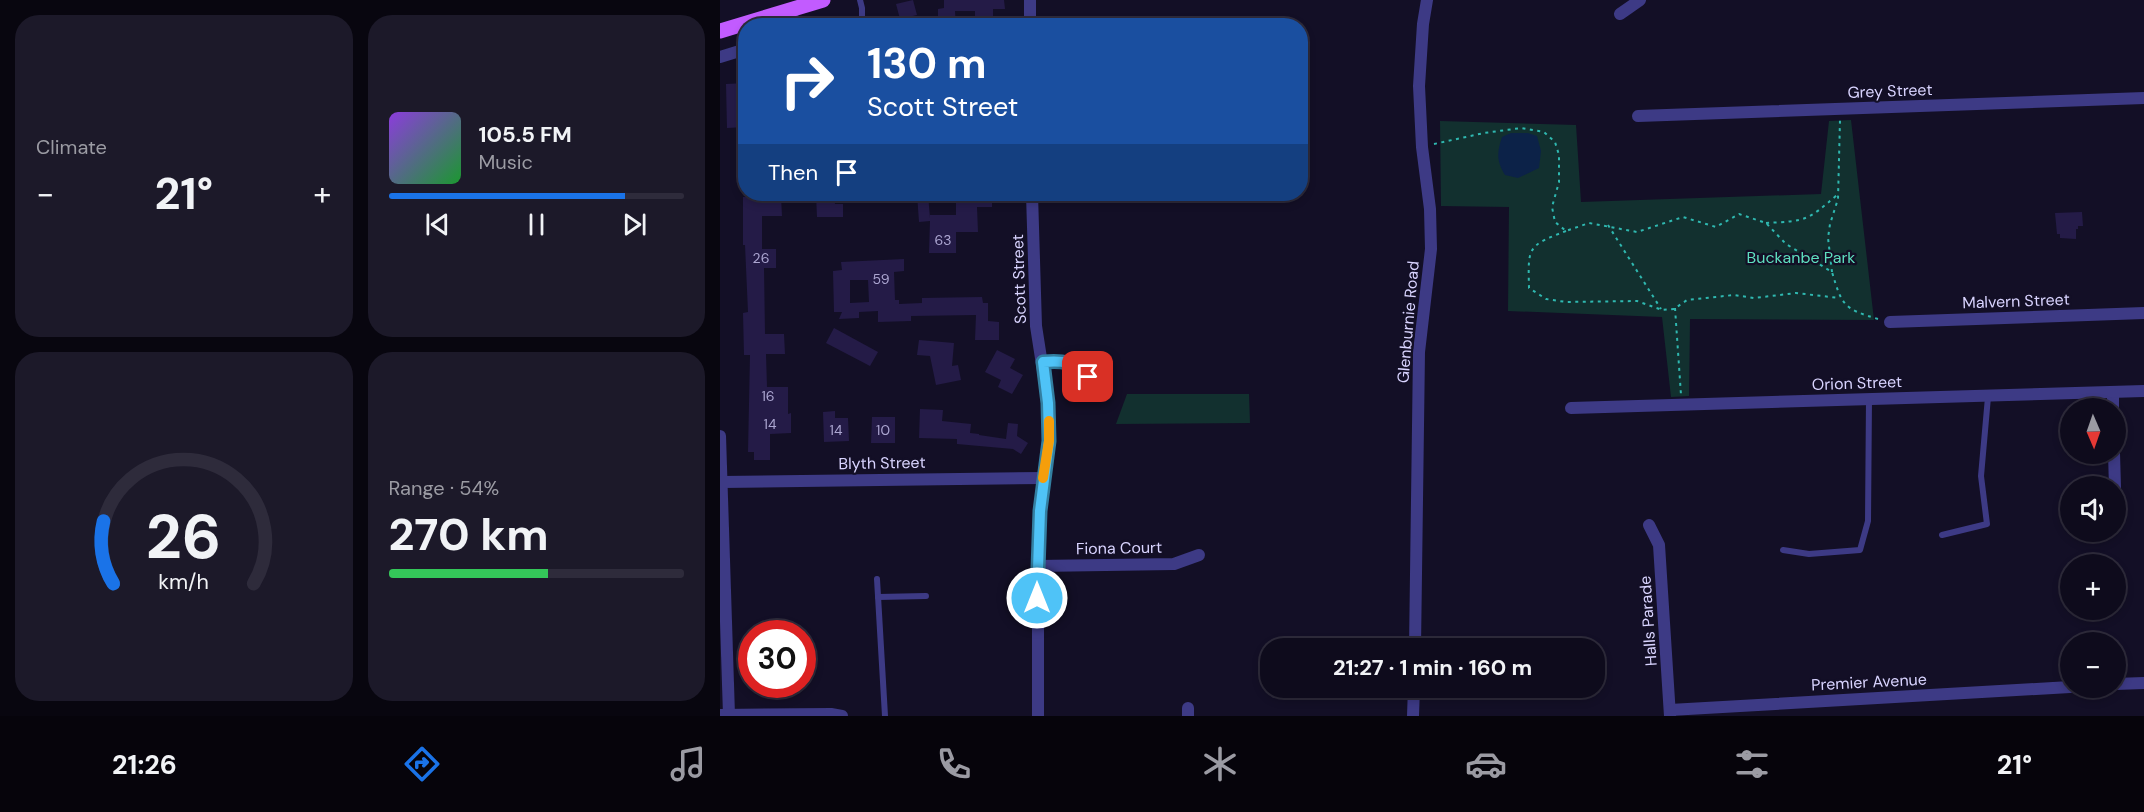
<!DOCTYPE html>
<html lang="en">
<head>
<meta charset="utf-8">
<style>
	:root { --surface:#0e0b1c; --page:#1c1929; --text:#f1f3f6; --muted:#9b9ba3; --line:#2e2b3b; --accent:#1a73e8 }
	body { margin:0; font-family:"DM Sans",sans-serif; background:var(--page); color:var(--text); height:100vh; display:flex; flex-direction:column; font-size:22px; white-space:nowrap }
	* { box-sizing:border-box; margin:0 }
	p { font-size:20px; color:var(--muted) }
	.icon { flex:none; width:33px; height:33px; fill:none; stroke:currentColor; stroke-width:2; stroke-linecap:round; stroke-linejoin:round }
	.map { position:relative; flex:1; overflow:hidden }
	.details { display:flex; flex-direction:column; gap:15px; padding:15px; background:#08060f; width:720px }
	.details>* { flex:none }
	.banner { position:absolute; left:18px; top:18px; width:570px; height:183px; border-radius:24px; box-shadow:0 3px 9px #0003,0 0 0 2px var(--line); background:#1a4fa0; color:#fff; overflow:hidden }
	.needle { width:39px; rotate:178deg }
	.buttons { position:absolute; left:1340px; top:398px; display:grid; gap:12px }
	.buttons a { display:grid; place-items:center; width:66px; height:66px; border-radius:50%; background:var(--surface); box-shadow:0 3px 9px #0003,0 0 0 2px var(--line); font-size:30px }
	.speed { position:absolute; left:18px; top:620px; display:flex; gap:12px; font-size:30px; font-weight:700; text-align:center }
	.speed>* { display:grid; place-content:center; width:78px; height:78px; border-radius:50%; background:var(--surface); box-shadow:0 3px 9px #0003,0 0 0 2px var(--line); line-height:1 }
	.speed .limit { border:9px solid #d22; background:#fff; color:#111 }
	.pin { position:absolute; display:grid; place-items:center; width:51px; height:51px; color:#fff; margin:-26px; border-radius:12px; box-shadow:0 3px 9px #0006 }
	.me { position:absolute; width:66px; margin:-33px; rotate:0deg; stroke-linejoin:round; filter:drop-shadow(0 0 4px #0008) }
	.turn { display:flex; align-items:center; gap:21px; height:126px; padding:0 30px; font-size:27px }
	.turn .icon { width:78px; height:78px; stroke-width:2.5 }
	.turn b { display:block; font-size:42px; line-height:51px }
	.then { display:flex; align-items:center; height:57px; padding:0 30px; background:#0003; gap:12px; font-size:22px }
	.big { font-size:45px; font-weight:700; line-height:1.1 }
	.details .widget { flex:1; display:flex; flex-direction:column; justify-content:center; gap:9px; min-width:0; padding:0 21px; border-radius:24px; background:var(--page) }
	.details .dial { align-items:center; gap:0 }
	.dial svg { height:156px; overflow:visible; fill:none; stroke:var(--line); stroke-width:7; stroke-linecap:round; text-anchor:middle }
	.dial text { fill:var(--text); stroke:none }
	.song { display:flex; align-items:center; gap:18px }
	.cover { width:72px; height:72px; border-radius:9px; background:linear-gradient(135deg,hsl(270 70% 55%),hsl(130 70% 35%)) }
	.played { height:6px; border-radius:3px; background:linear-gradient(90deg,var(--accent) 80%,var(--line) 80%) }
	.keys { display:flex; justify-content:space-around; direction:ltr }
	.heat { display:flex; justify-content:space-between; align-items:center; font-size:33px; direction:ltr }
	.charge { height:9px; border-radius:4px; background:linear-gradient(90deg,#34c759 54%,var(--line) 0) }
	.details .tiles { flex:1; display:grid; gap:15px; grid-template-columns:repeat(2,1fr) }
	.trip { position:absolute; left:540px; top:638px; width:345px; height:60px; border-radius:24px; background:var(--surface); box-shadow:0 3px 9px #0003,0 0 0 2px var(--line); font-weight:700; line-height:60px; text-align:center }
	.tab-bar { display:flex; height:96px; justify-content:space-around; align-items:center; background:#06040b; color:var(--muted) }
	.tab-bar .icon { width:42px; height:42px }
	.tab-bar .active { color:var(--accent) }
	.tab-bar b { font-size:27px; color:var(--text) }
	main { display:flex; flex:1; min-height:0 }
	.map>svg:first-child { display:block }
</style>
</head>
<body>
<main>
<section class="details">
<div class="tiles">
<div class="widget"><p>Climate</p>
<div class="heat"><a>−</a><b class="big">21°</b><a>+</a></div>
</div>
<div class="widget">
<div class="song"><i class="cover"></i><div><b>105.5 FM</b><p>Music</p></div></div>
<div class="played"></div>
<div class="keys"><svg class="icon" aria-label="previous" viewBox="0 0 24 24"><path d="M18 5L8 12l10 7zM5 5v14"/></svg><svg class="icon" aria-label="pause" viewBox="0 0 24 24"><path d="M8 5v14M16 5v14"/></svg><svg class="icon" aria-label="next" viewBox="0 0 24 24"><path d="M6 5l10 7-10 7zM19 5v14"/></svg></div>
</div>
<div class="widget dial"><svg viewBox="0 0 100 80">
<path d="M14 69A42 42 0 1 1 86 69"/>
<path d="M14 69A42 42 0 0 1 9 37" stroke="#1a73e8"/>
<text x="50" y="56" font-size="32" font-weight="700">26</text>
<text x="50" y="72" font-size="11">km/h</text>
</svg></div>
<div class="widget"><p>Range · 54%</p><b class="big">270 km</b><div class="charge"></div></div>
</div>
</section>
<div class="map">
<svg width="1424" height="716" viewBox="0 0 1424 716">
	<rect width="100%" height="100%" fill="#130f26"/>
	<g fill="#12302f">
		<polygon points="1131,120 1154,320 970,319 969,396 951,397 942,317 788,311 789,207 721,206 720,121 856,125 861,202 1101,194 1109,121"/>
		<polygon points="407,394 529,394 530,423 396,424"/>
	</g>
	<path fill="#0c2248" d="M 791,133 L 808,133 L 817,136 L 821,151 L 819,168 L 798,178 L 785,175 C 776,161 777,152 782,137 Z"/>
	<g fill="#241b47" fill-rule="evenodd">
		<polygon points="193,0 197,15 180,19 176,4"/>
		<polygon points="224,0 284,0 285,9 273,9 273,26 255,26 255,11 235,11 236,26 218,26 218,9 224,8"/>
		<polygon points="26,83 26,127 7,128 6,84"/>
		<polygon points="114,194 115,204 123,204 123,217 97,217 96,195"/>
		<polygon points="197,194 208,194 210,218 210,215 236,215 236,194 272,194 272,207 257,207 258,232 236,232 236,253 209,253 210,221 199,222"/>
		<polygon points="61,196 62,216 42,216 42,249 56,249 56,268 44,268 45,334 64,334 65,354 46,354 47,387 68,387 68,414 71,413 71,433 50,434 50,460 34,460 34,452 28,452 30,355 24,355 23,313 28,312 25,245 23,245 23,197"/>
		<polygon points="1362,212 1363,226 1358,226 1358,229 1356,229 1356,239 1340,238 1340,234 1337,234 1335,213"/>
		<path d="M 184,259 L 184,271 L 174,272 L 175,300 L 179,300 L 179,304 L 202,303 L 202,298 L 262,297 L 263,303 L 268,303 L 268,321 L 279,322 L 279,340 L 255,340 L 256,315 L 191,316 L 191,321 L 158,322 L 158,311 L 139,312 L 139,318 L 119,319 L 122,312 L 114,312 L 113,271 L 122,270 L 121,262 ZM 130,280 L 148,280 L 149,302 L 130,303 Z"/>
		<polygon points="114,328 158,352 150,366 106,343"/>
		<polygon points="199,340 234,343 232,366 238,365 241,380 216,385 210,356 197,355"/>
		<polygon points="277,350 295,359 290,368 303,375 292,394 278,387 281,380 265,372"/>
		<polygon points="200,409 223,410 222,421 251,424 250,433 259,434 259,435 286,439 288,423 298,424 297,436 308,443 301,454 293,449 237,444 237,439 199,438"/>
		<polygon points="115,411 115,418 128,418 129,441 104,442 103,412"/>
		<polygon points="152,417 175,417 175,443 151,443"/>
	</g>
	<g fill="none" stroke-linecap="round" stroke-linejoin="round">
		<g stroke="#2fb8b0" stroke-width="2" stroke-dasharray="3 4.5" stroke-linecap="butt">
			<path d="M 714,144 L 764,133 L 801,128 L 824,132 L 835,142 L 839,155 L 839,182 L 832,207 L 835,222 L 846,231 L 869,223 L 917,232 L 963,217 L 996,227 L 1019,214 L 1046,223 L 1066,244 L 1112,272 C 1122,306 1124,309 1158,319"/>
			<path d="M 1046,223 C 1086,221 1087,221 1117,195"/>
			<polyline points="888,225 941,309"/>
			<path d="M 846,231 C 807,246 808,247 809,288 L 826,299 L 846,302 L 917,301 L 942,310 L 954,309 L 967,300 L 1014,295 L 1034,298 L 1076,293 L 1119,298"/>
			<polyline points="1112,272 1108,238 1110,224 1118,199 1120,120"/>
			<polyline points="955,308 961,395"/>
		</g>
		<g stroke="#3d3a85" stroke-width="6">
			<polyline points="140,0 142,8 142,26"/>
			<polyline points="1222,535 1267,524 1261,476 1268,397"/>
			<polyline points="1063,550 1089,554 1140,550 1148,521 1149,399"/>
			<polyline points="157,579 165,716"/>
			<polyline points="158,597 206,596"/>
		</g>
		<g stroke="#3d3a85" stroke-width="12">
			<polyline points="310,0 310,26"/>
			<polyline points="900,14 920,0"/>
			<polyline points="71,26 73,9"/>
			<polyline points="0,57 26,49"/>
			<polyline points="918,116 1424,98"/>
			<polyline points="312,194 316,326 328,403 329,441 323,478 318,535 318,716"/>
			<polyline points="1170,322 1424,313"/>
			<polyline points="323,362 341,361 351,363 385,392"/>
			<polyline points="1393,393 1393,408"/>
			<polyline points="851,408 1424,391"/>
			<polyline points="0,436 9,715"/>
			<polyline points="1394,453 1396,522"/>
			<polyline points="2,482 323,478"/>
			<polyline points="929,525 939,545 950,716"/>
			<polyline points="317,566 454,564 479,555"/>
			<polyline points="695,648 699,352 711,249 710,209 702,147 699,86 703,24 707,0"/>
			<polyline points="1395,684 1424,683"/>
			<polyline points="468,708 468,716"/>
			<polyline points="950,710 1350,687"/>
			<polyline points="0,715 111,714 122,716"/>
			<polyline points="693,716 694,687"/>
		</g>
		<polyline stroke="#c25bff" stroke-width="15" points="0,31 103,0"/>
	</g>
	<g fill="none" stroke-linecap="round" stroke-linejoin="round">
		<g stroke="#337fa1" stroke-width="15">
			<path id="route" d="M 317,598 L 320,511 L 329,441 L 328,403 L 323,362 C 346,360 350,362 368,377"/>
		</g>
		<use href="#route" stroke="#4fc3f7" stroke-width="10"/>
		<polyline stroke="#f59e0b" stroke-width="10" points="323,478 329,441 329,421"/>
	</g>
	<g text-anchor="middle" dominant-baseline="central" stroke-width="4.5" stroke-linejoin="round" paint-order="stroke">
		<g font-size="14" fill="#aca6d1">
			<text x="223" y="240">63</text>
			<text x="41" y="258">26</text>
			<text x="161" y="279">59</text>
			<text x="48" y="396">16</text>
			<text x="50" y="424">14</text>
			<text x="116" y="430">14</text>
			<text x="163" y="430">10</text>
		</g>
		<g font-size="16" fill="#d9d4ff" stroke="#130f26">
			<text transform="translate(1170 91) rotate(-2)">Grey Street</text>
			<text transform="translate(299 279) rotate(-92)">Scott Street</text>
			<text transform="translate(1296 301) rotate(-2)">Malvern Street</text>
			<text transform="translate(688 322) rotate(-85)">Glenburnie Road</text>
			<text transform="translate(1137 383) rotate(-2)">Orion Street</text>
			<text transform="translate(162 463) rotate(-1)">Blyth Street</text>
			<text transform="translate(399 548) rotate(-1)">Fiona Court</text>
			<text transform="translate(928 621) rotate(-94)">Halls Parade</text>
			<text transform="translate(1149 682) rotate(-3)">Premier Avenue</text>
		</g>
		<g font-size="16" fill="#5fe0c0" stroke="#130f26">
			<text x="1081" y="257">Buckanbe Park</text>
		</g>
	</g>
</svg>
<div class="buttons">
<a><svg class="needle" viewBox="-14 -14 28 28"><path d="M0-13l5 13h-10z" fill="#e53935"/><path d="M0 13l5-13h-10z" fill="#9b9ba3"/></svg></a>
<a><svg class="icon" aria-label="sound" viewBox="0 0 24 24"><path d="M4 9h4l5-4v14l-5-4H4zM17 9q2 3 0 6"/></svg></a>
<a>+</a>
<a>−</a>
</div>
<div class="speed"><div class="limit">30</div></div>
<div class="pin" style="left:368px;top:377px;background:#d93025"><svg class="icon" aria-label="arrive" viewBox="0 0 24 24"><path d="M6 21V4h12l-3 4 3 4H6"/></svg></div>
<svg class="me" style="left:317px;top:598px" viewBox="-20 -20 40 40"><circle r="17" fill="#4fc3f7" stroke="#fff" stroke-width="3"/><path d="M0-11L8 9 0 5-8 9z" fill="#fff"/></svg>
<div class="trip">21:27 · 1 min · 160 m</div>
<div class="banner">
<div class="turn"><svg class="icon" aria-label="right" viewBox="0 0 24 24"><path d="M7 20v-9h11M14 6l5 5-5 5"/></svg><div><b>130 m</b>Scott Street</div></div>
<div class="then">Then<svg class="icon" aria-label="arrive" viewBox="0 0 24 24"><path d="M6 21V4h12l-3 4 3 4H6"/></svg></div>
</div>
</div>
</main>
<nav class="tab-bar">
<b>21:26</b>
<svg class="icon active" aria-label="directions" viewBox="0 0 24 24"><path d="M12 3l9 9-9 9-9-9zM9 14v-3h6M13 9l2 2-2 2"/></svg>
<svg class="icon" aria-label="music" viewBox="0 0 24 24"><path d="M9 18V5l10-2v13"/><circle cx="6" cy="18" r="3"/><circle cx="16" cy="16" r="3"/></svg>
<svg class="icon" aria-label="phone" viewBox="0 0 24 24"><path d="M5 4h4l2 5-3 2q2 4 5 5l2-3 5 2v4C11 20 4 13 5 4z"/></svg>
<svg class="icon" aria-label="climate" viewBox="0 0 24 24"><path d="M12 3v18M4 7l16 10M4 17L20 7"/></svg>
<svg class="icon" aria-label="car" viewBox="0 0 24 24"><path d="M5 17H2v-5l4-1 3-4h7l3 4 3 1v5h-3M9 17h6M6 11h13"/><circle cx="7" cy="17" r="2"/><circle cx="17" cy="17" r="2"/></svg>
<svg class="icon" aria-label="filters" viewBox="0 0 24 24"><path d="M4 7h16M4 17h16"/><circle cx="9" cy="7" r="2"/><circle cx="15" cy="17" r="2"/></svg>
<b>21°</b>
</nav>
</body>
</html>
